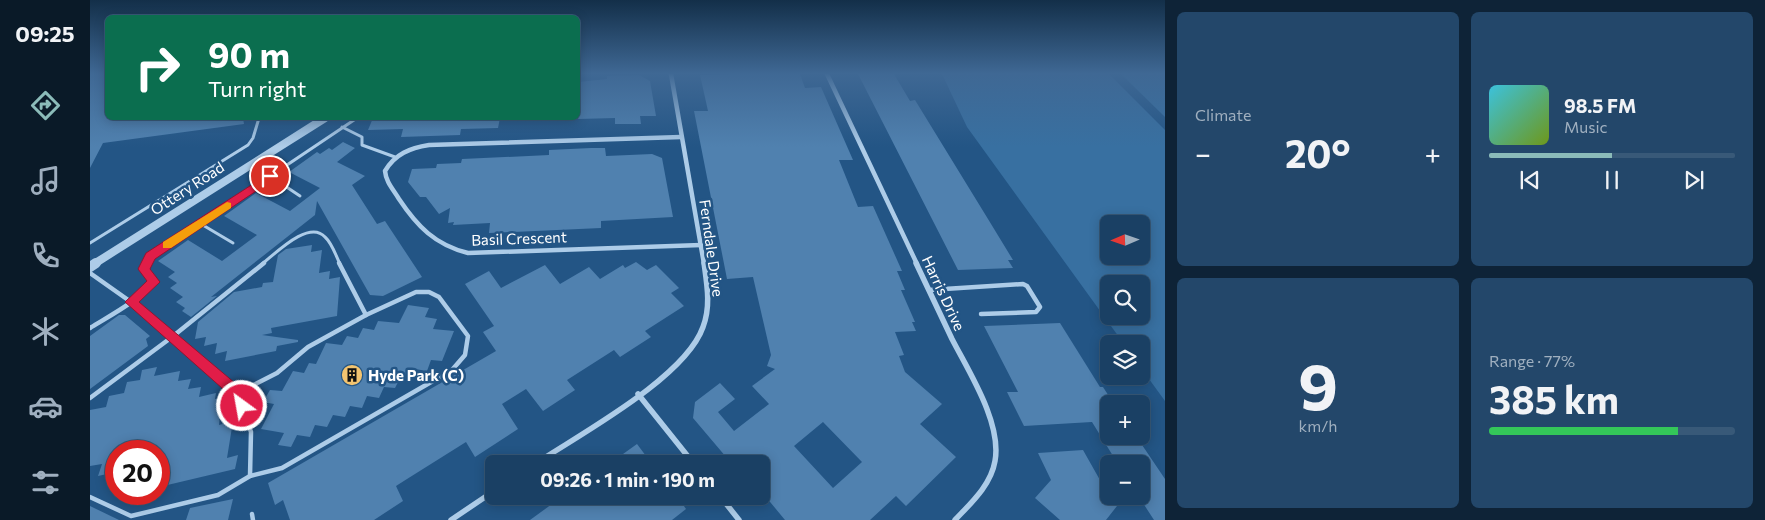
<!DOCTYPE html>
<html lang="en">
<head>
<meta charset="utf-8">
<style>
	:root { --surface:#1a4064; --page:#23476a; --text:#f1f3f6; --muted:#9fafbf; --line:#385978; --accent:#8bbbb9 }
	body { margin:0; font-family:Commissioner,sans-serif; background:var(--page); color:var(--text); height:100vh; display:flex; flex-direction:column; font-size:19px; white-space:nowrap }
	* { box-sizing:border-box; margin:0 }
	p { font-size:16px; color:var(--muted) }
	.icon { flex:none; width:28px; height:28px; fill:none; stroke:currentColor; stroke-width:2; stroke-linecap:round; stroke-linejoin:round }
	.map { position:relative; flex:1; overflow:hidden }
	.drawer { display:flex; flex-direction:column; gap:12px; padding:12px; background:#0e2337; width:600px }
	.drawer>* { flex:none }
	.banner { position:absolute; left:15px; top:15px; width:475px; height:105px; border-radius:8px; box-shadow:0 2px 12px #0003,0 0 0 1px var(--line); background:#0b6e4f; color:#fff; overflow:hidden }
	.needle { width:32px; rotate:268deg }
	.fabs { position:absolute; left:1010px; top:215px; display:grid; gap:10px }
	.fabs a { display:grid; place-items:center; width:50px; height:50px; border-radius:8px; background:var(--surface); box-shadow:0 2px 12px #0003,0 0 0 1px var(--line); font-size:25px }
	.speed { position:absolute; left:15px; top:440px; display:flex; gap:10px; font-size:25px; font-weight:700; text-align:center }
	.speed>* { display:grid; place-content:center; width:65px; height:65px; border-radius:50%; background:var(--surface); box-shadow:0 2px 12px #0003,0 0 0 1px var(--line); line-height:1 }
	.speed .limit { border:8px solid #d22; background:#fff; color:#111 }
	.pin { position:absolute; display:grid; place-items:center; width:42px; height:42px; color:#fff; margin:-21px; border:2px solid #fff; border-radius:50%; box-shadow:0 1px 5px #0007 }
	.me { position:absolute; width:55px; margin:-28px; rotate:328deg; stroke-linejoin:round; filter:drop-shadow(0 0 4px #0008) }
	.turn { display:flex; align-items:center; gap:18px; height:105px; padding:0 20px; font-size:22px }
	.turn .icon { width:65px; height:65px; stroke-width:2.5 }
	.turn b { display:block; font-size:35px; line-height:42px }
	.big { font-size:38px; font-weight:700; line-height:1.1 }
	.drawer .tile { flex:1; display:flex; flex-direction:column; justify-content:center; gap:8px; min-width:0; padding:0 18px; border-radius:8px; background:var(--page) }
	.drawer .dial { align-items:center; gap:0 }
	.dial b { font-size:65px; line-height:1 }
	.song { display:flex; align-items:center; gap:15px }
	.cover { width:60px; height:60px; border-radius:8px; background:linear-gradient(135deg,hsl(190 70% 55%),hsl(80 70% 35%)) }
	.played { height:5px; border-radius:2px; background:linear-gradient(90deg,var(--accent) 50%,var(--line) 50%) }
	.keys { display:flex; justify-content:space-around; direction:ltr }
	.heat { display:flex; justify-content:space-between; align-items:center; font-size:28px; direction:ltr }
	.charge { height:8px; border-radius:4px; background:linear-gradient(90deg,#34c759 77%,var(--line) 0) }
	.drawer .tiles { flex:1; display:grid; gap:12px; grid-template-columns:repeat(2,1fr) }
	.trip { position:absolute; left:395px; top:455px; width:285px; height:50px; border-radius:8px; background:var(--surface); box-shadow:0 2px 12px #0003,0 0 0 1px var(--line); font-weight:700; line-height:50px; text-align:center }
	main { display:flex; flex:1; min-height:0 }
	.tabs { display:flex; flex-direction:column; width:90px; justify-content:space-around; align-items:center; background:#0a1a28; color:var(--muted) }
	.tabs .icon { width:35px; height:35px }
	.tabs .active { color:var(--accent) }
	.tabs b { font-size:22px; color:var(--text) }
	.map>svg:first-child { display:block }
</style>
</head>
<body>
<main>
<nav class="tabs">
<b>09:25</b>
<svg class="icon active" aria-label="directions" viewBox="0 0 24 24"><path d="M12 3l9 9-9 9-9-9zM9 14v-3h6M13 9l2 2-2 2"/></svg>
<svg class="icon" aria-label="music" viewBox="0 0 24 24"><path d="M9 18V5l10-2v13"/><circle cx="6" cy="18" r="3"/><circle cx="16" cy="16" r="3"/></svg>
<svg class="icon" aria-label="phone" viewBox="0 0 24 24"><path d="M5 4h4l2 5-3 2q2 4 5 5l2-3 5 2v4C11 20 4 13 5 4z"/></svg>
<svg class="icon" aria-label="climate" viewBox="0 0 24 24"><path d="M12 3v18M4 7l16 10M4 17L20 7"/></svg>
<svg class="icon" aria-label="car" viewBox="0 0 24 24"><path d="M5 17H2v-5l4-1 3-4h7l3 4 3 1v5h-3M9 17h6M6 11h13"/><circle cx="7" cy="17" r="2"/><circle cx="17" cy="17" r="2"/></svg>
<svg class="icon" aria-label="filters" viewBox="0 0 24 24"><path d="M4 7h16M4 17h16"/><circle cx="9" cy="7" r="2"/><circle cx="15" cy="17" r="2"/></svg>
</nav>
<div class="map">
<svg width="1075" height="520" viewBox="0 0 1075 520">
	<rect width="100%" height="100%" fill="#235585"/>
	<g fill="#3870a1" fill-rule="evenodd">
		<path d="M 852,74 L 1019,74 L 1075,130 L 1075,401 L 1051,368 L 1051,344 L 1034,344 L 877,127 ZM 1019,224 L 1051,224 L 1051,256 L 1019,256 ZM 1019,284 L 1051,284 L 1051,316 L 1019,316 Z"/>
		<polygon points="1031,74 1075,74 1075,117"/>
	</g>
	<g fill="#5081af" fill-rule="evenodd">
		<polygon points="0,74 18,74 18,118 153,118 154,124 13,143 0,168"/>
		<path d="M 653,74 L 710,74 L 715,88 L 731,87 L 763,160 L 749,160 L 768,207 L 783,206 L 812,271 L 807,271 L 815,290 L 811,290 L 825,322 L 822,322 L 826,331 L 805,332 L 814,355 L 809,356 L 815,372 L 852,404 L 830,424 L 866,457 L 816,506 L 806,496 L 780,520 L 695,520 L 671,491 L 671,464 L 642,464 L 603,418 L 605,402 L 630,383 L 645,399 L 628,412 L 644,431 L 679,404 L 662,386 L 685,369 L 677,366 L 681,355 L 663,277 L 637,279 L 604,111 L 618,111 L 610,75 ZM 733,422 L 772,462 L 743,488 L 704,446 Z"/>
		<polygon points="768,74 804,74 820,101 825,100 898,219 923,260 918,260 923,268 868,270"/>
		<polygon points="549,75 560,81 566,116 550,116 551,124 525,124 525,118 488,119 488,82 517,79 517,76"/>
		<polygon points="283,118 410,118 408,128 371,129 370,135 311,137 313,129 278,130"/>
		<polygon points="253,142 265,148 247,162 275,176 262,185 287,224 295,221 332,277 293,296 280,295 227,201 225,215 121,297 127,296 101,317 92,311 95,308 86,302 93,297 80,288 87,283 78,277 85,272 68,261 98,240 132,261 167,235 134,216 166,193 200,211 230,188 199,172 227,152 230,154 239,148 242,150"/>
		<polygon points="501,148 515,148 516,156 562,154 572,158 583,217 511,221 511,228 399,233 400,223 363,225 364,222 358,223 360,208 349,214 336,197 330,197 318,182 322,169 346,168 347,164 371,163 372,159 459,155 459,150"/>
		<polygon points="222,245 221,252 232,250 229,273 240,271 239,279 250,277 247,316 181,328 182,333 172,335 208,340 208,342 187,346 186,351 135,361 137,351 125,354 127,343 114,346 116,337 105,339 108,322 144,292 172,287 173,283 183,282 188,255 196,249"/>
		<polygon points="546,262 557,270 566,265 589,288 581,293 594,306 555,331 561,337 530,357 524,350 477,380 485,390 453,411 436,389 412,404 428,429 385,457 376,442 317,479 306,486 313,501 284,520 200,520 193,500 185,505 178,483 406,351 393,332 404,326 375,284 399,271 411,288 455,265 470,284 499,267 510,279 533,265 535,268"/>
		<polygon points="318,305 339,308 335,317 347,319 343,329 364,331 352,361 341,360 337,371 325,369 321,379 310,378 305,388 294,387 289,398 277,396 272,408 260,406 255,417 243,415 237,427 225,425 220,437 207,435 201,447 188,445 194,433 171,429 184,404 173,402 180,390 192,391 203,371 214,373 219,363 226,364 236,343 252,345 257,336 268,338 273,328 284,330 288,321 309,323"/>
		<polygon points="29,315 35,315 60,336 56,339 58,346 0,389 0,336"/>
		<polygon points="970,323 1010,387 1013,387 1024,404 1019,404 1019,436 1046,436 1075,479 1075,520 1064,520 1051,500 1051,464 1028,464 1002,422 934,426 917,392 928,392 894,326"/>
		<polygon points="67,367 64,376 90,371 88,381 101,379 98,389 111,387 109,397 126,393 125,399 132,398 129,425 143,421 137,458 148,455 145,469 69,487 69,451 26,451 26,472 8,476 12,464 0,466 0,410 16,407 19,396 34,393 37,382 50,380 52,370"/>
		<polygon points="547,444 562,464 519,464"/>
		<polygon points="993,450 1019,496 1027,506 1016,520 970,520 945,498 961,480 948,453"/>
		<polygon points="473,496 587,496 596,509 582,520 440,520"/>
		<polygon points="143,499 138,520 96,520 100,508"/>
		<polygon points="0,506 29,520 0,520"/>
	</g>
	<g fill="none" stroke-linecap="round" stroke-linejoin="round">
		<g stroke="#adcce8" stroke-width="3">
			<polyline points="252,127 272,137 272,145 305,157"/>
			<polyline points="180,176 210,196"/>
			<polyline points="111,224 143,243"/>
			<polyline points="0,243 158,145 163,138 169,118"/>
			<polyline points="56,264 60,257 267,118"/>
			<path d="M 172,264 C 185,254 219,219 235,237 C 242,243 246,256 250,264"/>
		</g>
		<g stroke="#adcce8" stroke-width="4.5">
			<polyline points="249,263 276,315"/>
			<polyline points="0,273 41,302 148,393 161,432 160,476"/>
			<polyline points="839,290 933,284 937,286 950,307 946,312 891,314"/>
			<path d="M 0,328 C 14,319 61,294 64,279 L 54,269 L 57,263"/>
			<polyline points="0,398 82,337 174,263"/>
			<polyline points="0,497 41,516 128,495 160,476 192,468 362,370 375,355 378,336 349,297 339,292 326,292 276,315 218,347 187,373 148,393"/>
			<polyline points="162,514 163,520"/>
		</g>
		<g stroke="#adcce8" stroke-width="4.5">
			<polyline points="581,74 614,264"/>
			<polyline points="737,74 827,264"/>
			<path d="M 591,137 L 339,145 C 320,148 305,154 295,171 C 296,182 303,189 309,199 C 327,226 345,245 378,253 L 611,245"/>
		</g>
		<g stroke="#adcce8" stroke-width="5.5">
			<path d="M 826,263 C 838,288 850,314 862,339 C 879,372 912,423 905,461 C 901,485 881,503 865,520"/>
			<polyline points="548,394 604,464"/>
			<path d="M 445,464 C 490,434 595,378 613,327 C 621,306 617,285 614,263"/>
			<polyline points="630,496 649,520"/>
			<polyline points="361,520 404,491"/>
		</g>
		<polyline stroke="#adcce8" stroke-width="8" points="4,264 235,118"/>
		<polyline stroke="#adcce8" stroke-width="10" points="0,267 6,263"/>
	</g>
	<linearGradient id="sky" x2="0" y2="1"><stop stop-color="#132f49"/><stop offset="0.5" stop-color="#3f6894"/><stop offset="1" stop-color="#3f6894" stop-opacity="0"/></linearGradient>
	<rect width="1075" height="147" fill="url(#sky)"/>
	<polygon fill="#e11d48" stroke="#92132f" points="180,173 184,174 184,179 65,259 60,269 70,282 49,302 152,389 159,406 157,411 152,412 147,411 142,397 35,302 57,281 48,269 56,253"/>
	<polygon fill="#f59e0b" points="137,202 141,203 141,208 81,248 73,248 73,242"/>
	<defs>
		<g id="building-disc" transform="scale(1.125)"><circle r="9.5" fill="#f3c470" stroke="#235585"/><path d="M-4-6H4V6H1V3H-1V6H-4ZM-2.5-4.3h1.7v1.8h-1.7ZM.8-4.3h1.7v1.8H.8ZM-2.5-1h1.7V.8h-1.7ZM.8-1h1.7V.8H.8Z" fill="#111"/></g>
	</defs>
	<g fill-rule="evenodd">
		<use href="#building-disc" x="262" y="375"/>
	</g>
	<g text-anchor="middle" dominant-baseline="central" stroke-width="5" stroke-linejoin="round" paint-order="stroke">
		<g font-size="15" fill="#fff" stroke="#235585">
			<text transform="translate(97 188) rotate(-33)">Ottery Road</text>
			<text transform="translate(429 238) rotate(-2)">Basil Crescent</text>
			<text transform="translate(622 248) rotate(82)">Ferndale Drive</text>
			<text transform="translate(854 293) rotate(65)">Harris Drive</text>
		</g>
		<g font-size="15" font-weight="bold" fill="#fff" stroke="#235585" text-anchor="start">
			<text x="278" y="375">Hyde Park (C)</text>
		</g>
	</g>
</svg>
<div class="fabs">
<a><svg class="needle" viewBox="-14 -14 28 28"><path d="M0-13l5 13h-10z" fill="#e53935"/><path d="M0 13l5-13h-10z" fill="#9fafbf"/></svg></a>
<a><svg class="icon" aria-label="search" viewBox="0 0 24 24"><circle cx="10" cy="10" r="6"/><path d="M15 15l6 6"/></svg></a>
<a><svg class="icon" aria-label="layers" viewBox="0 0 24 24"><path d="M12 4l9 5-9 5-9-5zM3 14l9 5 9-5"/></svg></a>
<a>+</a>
<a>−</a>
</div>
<div class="speed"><div class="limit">20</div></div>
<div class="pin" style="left:180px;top:176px;background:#d93025"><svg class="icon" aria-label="arrive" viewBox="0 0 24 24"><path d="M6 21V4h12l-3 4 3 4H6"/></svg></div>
<svg class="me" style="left:152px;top:406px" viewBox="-20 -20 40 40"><circle r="17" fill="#e11d48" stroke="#fff" stroke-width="3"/><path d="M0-11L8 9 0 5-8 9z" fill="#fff"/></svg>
<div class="trip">09:26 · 1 min · 190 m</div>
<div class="banner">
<div class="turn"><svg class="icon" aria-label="right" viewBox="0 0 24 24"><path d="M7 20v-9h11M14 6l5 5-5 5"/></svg><div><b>90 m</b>Turn right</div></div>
</div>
</div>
<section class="drawer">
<div class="tiles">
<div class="tile"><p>Climate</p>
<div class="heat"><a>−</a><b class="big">20°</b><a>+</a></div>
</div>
<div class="tile">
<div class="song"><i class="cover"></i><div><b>98.5 FM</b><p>Music</p></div></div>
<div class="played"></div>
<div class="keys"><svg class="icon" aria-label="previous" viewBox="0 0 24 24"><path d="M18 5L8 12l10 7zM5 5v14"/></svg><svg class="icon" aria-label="pause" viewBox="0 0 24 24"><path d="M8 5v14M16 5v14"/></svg><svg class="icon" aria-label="next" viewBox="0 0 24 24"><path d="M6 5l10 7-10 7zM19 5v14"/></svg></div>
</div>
<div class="tile dial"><b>9</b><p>km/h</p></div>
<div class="tile"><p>Range · 77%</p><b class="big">385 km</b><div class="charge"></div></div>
</div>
</section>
</main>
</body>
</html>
